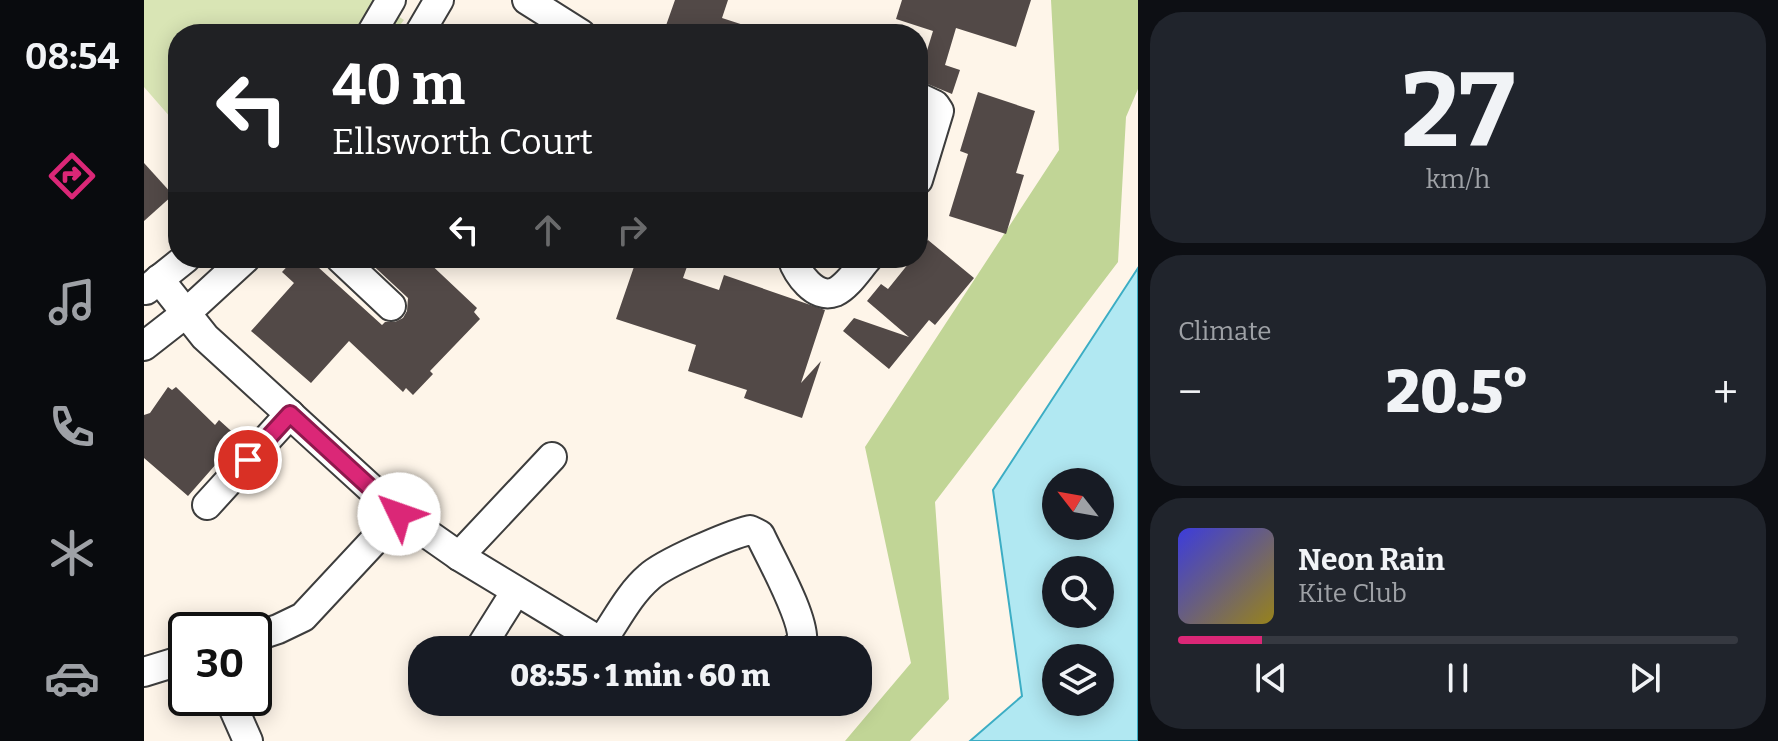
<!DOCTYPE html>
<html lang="en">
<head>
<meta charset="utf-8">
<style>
	:root { --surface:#171b24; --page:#20242c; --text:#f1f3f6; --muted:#9ea1a6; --line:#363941; --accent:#db2777 }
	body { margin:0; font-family:Bitter,serif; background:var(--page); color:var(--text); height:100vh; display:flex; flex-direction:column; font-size:30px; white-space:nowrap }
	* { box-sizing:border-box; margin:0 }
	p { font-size:26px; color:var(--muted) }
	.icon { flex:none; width:44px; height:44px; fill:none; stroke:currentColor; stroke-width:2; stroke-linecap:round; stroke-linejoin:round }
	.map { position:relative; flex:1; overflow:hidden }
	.details { display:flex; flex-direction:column; gap:12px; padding:12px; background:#0d0f14; width:640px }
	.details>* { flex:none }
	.top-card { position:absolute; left:24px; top:24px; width:760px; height:244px; border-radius:32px; box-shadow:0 4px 20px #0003; background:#202124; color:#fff; overflow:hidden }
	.needle { width:52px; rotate:301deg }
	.buttons { position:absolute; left:898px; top:468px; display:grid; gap:16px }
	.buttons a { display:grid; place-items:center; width:72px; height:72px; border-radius:50%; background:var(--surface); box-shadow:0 4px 20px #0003; font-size:40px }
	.speed { position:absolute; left:24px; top:612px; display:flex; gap:16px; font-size:40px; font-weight:700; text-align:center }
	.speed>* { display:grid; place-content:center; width:104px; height:104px; border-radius:50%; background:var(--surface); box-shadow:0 4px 20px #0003; line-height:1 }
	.speed .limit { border:4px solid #111; border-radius:12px; background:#fff; color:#111 }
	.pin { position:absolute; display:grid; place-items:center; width:68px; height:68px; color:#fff; margin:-34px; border:4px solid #fff; border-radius:50%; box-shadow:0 2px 8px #0007 }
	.me { position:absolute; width:88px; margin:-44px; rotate:312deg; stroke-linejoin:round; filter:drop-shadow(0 0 6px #0008) }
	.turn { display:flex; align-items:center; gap:28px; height:168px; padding:0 32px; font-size:36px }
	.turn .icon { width:104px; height:104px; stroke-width:2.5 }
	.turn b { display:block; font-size:56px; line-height:68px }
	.lanes { display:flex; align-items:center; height:76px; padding:0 32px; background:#0003; justify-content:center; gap:40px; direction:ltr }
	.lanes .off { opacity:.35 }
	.big { font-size:60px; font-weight:800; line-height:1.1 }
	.details .tile { flex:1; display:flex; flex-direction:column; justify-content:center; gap:12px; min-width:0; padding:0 28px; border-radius:32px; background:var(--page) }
	.details .dial { align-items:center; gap:0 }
	.dial b { font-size:104px; line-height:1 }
	.song { display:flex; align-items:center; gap:24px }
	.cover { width:96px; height:96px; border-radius:12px; background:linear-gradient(135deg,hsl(240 70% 55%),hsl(50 70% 35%)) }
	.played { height:8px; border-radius:4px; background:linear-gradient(90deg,var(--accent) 15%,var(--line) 15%) }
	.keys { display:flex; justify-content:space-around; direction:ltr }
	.heat { display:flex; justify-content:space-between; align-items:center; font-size:44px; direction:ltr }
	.trip { position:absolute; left:264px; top:636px; width:464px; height:80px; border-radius:32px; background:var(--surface); box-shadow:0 4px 20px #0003; font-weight:800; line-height:80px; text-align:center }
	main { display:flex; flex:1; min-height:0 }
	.dock { display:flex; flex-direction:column; width:144px; justify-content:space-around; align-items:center; background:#090b0e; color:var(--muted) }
	.dock .icon { width:56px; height:56px }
	.dock .active { color:var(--accent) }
	.dock b { font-size:36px; color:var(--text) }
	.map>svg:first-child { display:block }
</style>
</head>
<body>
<main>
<nav class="dock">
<b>08:54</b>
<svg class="icon active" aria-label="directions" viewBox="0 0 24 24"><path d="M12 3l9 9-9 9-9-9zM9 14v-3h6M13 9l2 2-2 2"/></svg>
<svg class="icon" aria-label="music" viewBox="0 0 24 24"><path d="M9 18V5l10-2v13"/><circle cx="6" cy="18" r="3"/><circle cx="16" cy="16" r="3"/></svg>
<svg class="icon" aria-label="phone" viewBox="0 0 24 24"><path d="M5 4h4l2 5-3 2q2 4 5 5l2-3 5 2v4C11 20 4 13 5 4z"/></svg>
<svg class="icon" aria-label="climate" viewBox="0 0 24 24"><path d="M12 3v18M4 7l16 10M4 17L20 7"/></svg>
<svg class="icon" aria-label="car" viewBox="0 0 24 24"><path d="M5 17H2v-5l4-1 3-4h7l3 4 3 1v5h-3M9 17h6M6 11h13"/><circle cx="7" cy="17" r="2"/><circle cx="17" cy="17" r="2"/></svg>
</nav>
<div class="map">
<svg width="994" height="741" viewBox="0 0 994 741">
	<rect width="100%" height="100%" fill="#fef5e9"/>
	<polygon fill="#d9e5b5" points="0,0 229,0 260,20 249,34 34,34 34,126 0,87"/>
	<polygon fill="#c1d596" points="907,0 994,0 994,89 982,117 974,262 791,502 805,699 766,741 701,741 767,663 721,447 915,150"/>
	<path fill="#b1e8f2" stroke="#3cadc4" stroke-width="2" fill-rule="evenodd" d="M 994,268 L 994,741 L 826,741 L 878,696 L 849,490 ZM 912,482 L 956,482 L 956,526 L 912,526 ZM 912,570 L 956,570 L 956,614 L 912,614 ZM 912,658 L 956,658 L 956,702 L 912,702 Z"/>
	<g fill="#524947">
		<polygon points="531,0 584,0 578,18 615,30 614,34 519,34"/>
		<polygon points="758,0 887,0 872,47 812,28 801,65 816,70 808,94 774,80 789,31 752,19"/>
		<polygon points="834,92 891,111 872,173 880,175 862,234 805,216 824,154 816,151"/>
		<polygon points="0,163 29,195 0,221"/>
		<polygon points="784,240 830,278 791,325 785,320 745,369 699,331 710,318 765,337 723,301 737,284 744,289 769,258 774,258 774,252"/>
		<polygon points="151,258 164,258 238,325 241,322 251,322 259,318 263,311 264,298 221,258 280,258 333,308 330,312 336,319 286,371 289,374 269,395 262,388 259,392 205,341 167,383 107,331 150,283 138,272"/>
		<polygon points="493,258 546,258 539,278 575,290 580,275 681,310 657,383 677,361 658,418 600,398 603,390 544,371 552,345 472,319"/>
		<polygon points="24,387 28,390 32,387 71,425 75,420 95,438 44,496 0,458 0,415 6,413"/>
	</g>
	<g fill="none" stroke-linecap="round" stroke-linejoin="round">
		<g stroke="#3d3d3d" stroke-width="32">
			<g id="street">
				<polyline points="383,0 437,34"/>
				<polyline points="227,34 247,0"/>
				<polyline points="275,34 295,0"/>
				<polyline points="774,97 791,105 795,111 774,180"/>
				<polyline points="196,258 247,306"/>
				<path d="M 648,258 C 653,273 671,300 691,292 C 704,286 715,268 724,258"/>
				<polyline points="15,279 61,337 255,514 315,556 457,642"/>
				<polyline points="2,290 42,258"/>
				<polyline points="0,346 41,314 102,258"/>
				<polyline points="63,505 146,414"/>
				<polyline points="315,556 408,457"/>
				<polyline points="110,637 134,629 159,617 255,514"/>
				<polyline points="335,650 372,591"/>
				<path d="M 469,650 L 457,642 C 472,621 485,594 505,577 C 520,563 585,535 606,530 L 616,535 C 627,559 662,620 658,643 L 648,650"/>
				<polyline points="0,672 42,659"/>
				<polyline points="85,698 104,741"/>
			</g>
		</g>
		<use href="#street" stroke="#fff" stroke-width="28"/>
	</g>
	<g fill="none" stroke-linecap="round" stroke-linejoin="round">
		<g stroke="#8e194d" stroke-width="20">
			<polyline id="route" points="104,460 146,414 255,514"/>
		</g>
		<use href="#route" stroke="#db2777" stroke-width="14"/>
	</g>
</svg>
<div class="buttons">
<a><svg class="needle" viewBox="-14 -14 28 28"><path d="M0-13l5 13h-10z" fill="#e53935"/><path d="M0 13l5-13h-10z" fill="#9ea1a6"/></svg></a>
<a><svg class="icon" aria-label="search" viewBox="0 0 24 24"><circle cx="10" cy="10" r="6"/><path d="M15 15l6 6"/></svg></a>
<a><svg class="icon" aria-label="layers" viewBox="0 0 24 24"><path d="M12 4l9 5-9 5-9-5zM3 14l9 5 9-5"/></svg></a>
</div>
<div class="speed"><div class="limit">30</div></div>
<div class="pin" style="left:104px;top:460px;background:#d93025"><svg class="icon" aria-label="arrive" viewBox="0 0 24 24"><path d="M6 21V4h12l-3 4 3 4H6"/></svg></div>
<svg class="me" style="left:255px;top:514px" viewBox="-20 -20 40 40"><circle r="19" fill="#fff"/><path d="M0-13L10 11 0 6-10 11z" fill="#db2777"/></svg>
<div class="trip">08:55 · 1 min · 60 m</div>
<div class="top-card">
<div class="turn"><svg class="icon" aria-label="left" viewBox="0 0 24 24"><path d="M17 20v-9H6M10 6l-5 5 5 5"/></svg><div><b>40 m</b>Ellsworth Court</div></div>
<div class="lanes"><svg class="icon" aria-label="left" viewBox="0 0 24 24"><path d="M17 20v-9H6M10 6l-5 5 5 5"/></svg><svg class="icon off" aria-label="ahead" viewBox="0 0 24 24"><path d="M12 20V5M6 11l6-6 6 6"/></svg><svg class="icon off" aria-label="right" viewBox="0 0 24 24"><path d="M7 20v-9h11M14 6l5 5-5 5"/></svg></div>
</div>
</div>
<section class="details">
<div class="tile dial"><b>27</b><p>km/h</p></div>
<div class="tile"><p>Climate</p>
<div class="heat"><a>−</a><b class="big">20.5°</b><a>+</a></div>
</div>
<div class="tile">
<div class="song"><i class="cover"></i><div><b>Neon Rain</b><p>Kite Club</p></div></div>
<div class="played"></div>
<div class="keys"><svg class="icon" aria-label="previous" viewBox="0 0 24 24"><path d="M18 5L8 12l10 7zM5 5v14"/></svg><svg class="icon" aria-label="pause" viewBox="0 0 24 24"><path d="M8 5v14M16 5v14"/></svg><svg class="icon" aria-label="next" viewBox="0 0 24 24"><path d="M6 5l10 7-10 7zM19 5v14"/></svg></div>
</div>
</section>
</main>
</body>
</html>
